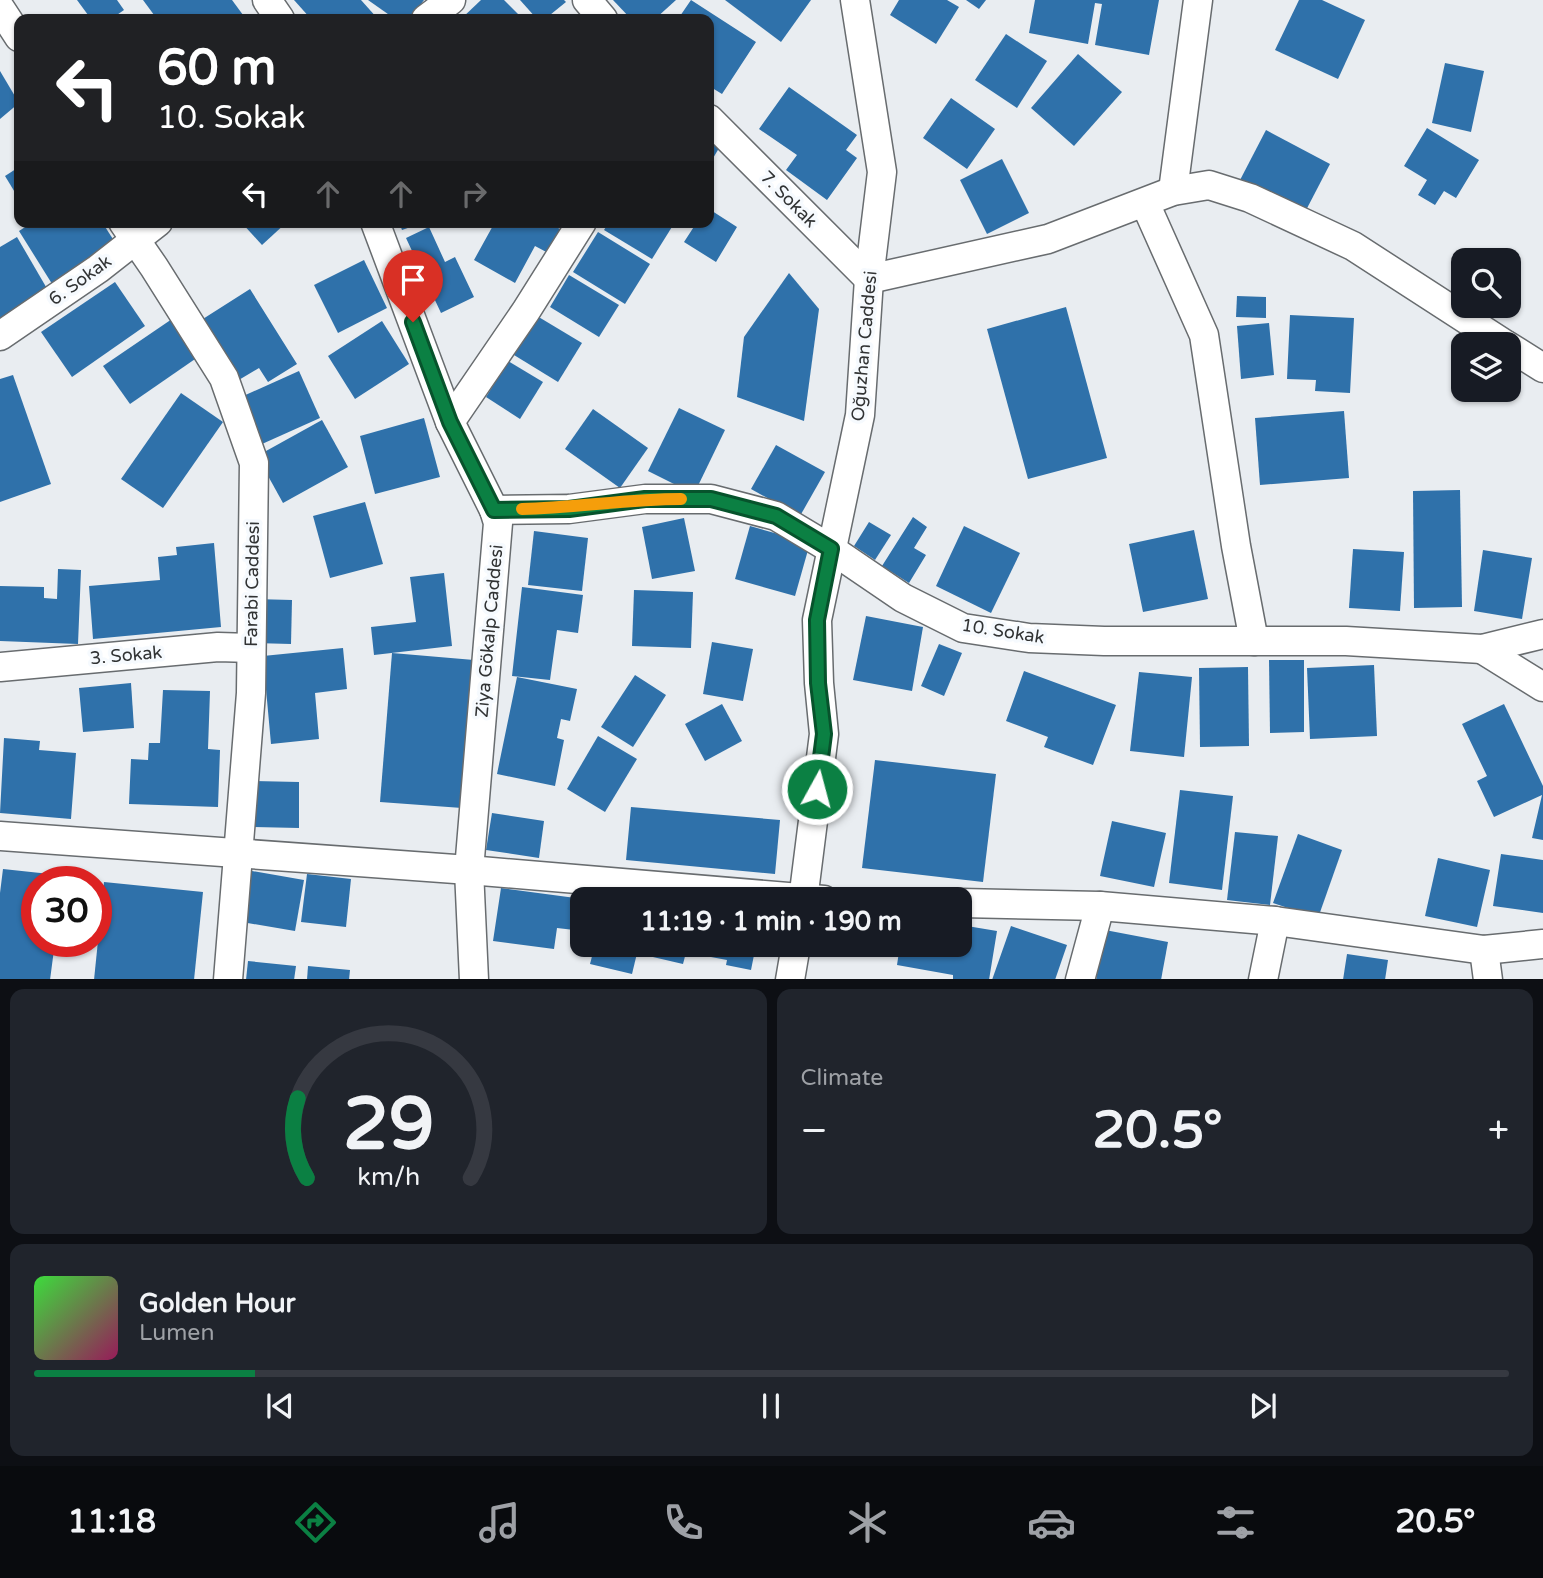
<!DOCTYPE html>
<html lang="en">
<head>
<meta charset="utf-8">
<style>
	:root { --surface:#171b24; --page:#20242c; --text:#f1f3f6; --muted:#9ea1a6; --line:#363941; --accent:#0b8043 }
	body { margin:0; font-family:"Varela Round",sans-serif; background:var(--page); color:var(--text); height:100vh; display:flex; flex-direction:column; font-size:26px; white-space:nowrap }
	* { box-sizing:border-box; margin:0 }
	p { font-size:23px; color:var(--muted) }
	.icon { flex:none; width:38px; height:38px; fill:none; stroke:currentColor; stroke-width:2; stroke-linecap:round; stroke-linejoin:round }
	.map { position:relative; height:979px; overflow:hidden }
	.sheet { display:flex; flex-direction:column; gap:10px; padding:10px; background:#0d0f14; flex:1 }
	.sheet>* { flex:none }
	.guide { position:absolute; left:14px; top:14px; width:700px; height:214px; border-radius:14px; box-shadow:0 2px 5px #0004; background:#202124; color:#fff; overflow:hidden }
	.fabs { position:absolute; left:1451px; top:248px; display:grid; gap:14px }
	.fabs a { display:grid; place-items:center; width:70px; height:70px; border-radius:14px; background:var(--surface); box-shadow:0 2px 5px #0004; font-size:35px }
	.speed { position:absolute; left:21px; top:866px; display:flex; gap:14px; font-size:35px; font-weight:700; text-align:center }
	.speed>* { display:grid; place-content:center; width:91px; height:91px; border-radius:50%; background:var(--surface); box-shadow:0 2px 5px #0004; line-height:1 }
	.speed .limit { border:10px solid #d22; background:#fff; color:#111 }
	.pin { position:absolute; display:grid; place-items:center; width:60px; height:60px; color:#fff; margin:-72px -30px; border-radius:50% 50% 50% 0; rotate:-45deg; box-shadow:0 0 7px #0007 }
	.pin .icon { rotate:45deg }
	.me { position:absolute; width:77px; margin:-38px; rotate:7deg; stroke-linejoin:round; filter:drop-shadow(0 0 5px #0008) }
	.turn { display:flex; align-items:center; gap:24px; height:147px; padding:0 28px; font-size:32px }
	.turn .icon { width:91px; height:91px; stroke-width:2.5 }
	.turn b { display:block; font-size:49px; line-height:60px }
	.lanes { display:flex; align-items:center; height:66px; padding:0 28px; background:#0003; justify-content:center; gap:35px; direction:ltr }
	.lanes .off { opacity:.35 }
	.big { font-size:52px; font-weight:700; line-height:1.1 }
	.sheet .card { flex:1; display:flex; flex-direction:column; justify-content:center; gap:10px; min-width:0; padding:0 24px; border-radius:14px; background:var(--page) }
	.sheet .dial { align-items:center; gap:0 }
	.dial svg { height:182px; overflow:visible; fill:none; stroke:var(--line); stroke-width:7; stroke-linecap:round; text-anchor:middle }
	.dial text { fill:var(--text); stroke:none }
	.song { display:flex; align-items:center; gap:21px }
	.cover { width:84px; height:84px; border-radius:10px; background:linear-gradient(135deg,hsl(120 70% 55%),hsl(330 70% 35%)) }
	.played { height:7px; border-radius:4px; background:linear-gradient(90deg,var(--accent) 15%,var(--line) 15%) }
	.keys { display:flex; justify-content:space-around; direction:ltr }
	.heat { display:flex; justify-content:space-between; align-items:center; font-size:38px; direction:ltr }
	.sheet .tiles { flex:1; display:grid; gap:10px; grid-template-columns:1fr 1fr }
	.card:last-child { grid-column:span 2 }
	.trip { position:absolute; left:570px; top:887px; width:402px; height:70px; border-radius:14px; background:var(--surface); box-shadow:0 2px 5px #0004; font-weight:700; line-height:70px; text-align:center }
	.dock { display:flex; height:112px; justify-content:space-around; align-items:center; background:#090b0e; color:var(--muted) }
	.dock .icon { width:49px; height:49px }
	.dock .active { color:var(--accent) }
	.dock b { font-size:32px; color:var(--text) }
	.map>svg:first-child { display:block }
</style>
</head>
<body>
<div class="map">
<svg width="1543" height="980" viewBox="0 0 1543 980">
	<rect width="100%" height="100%" fill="#e9edf1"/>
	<g fill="#2f71aa">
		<polygon points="77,0 117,0 124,10 111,19 91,19"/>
		<polygon points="143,0 232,0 246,19 157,19"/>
		<polygon points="294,0 361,0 378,19 311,19"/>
		<polygon points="368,0 424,0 410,19 395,19"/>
		<polygon points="481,0 504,0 523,19 461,19"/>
		<polygon points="520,0 564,0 566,2 545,19 537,19"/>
		<polygon points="613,0 676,0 655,19 631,19"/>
		<polygon points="691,0 756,42 722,94 709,86 709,19 678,19"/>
		<polygon points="725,0 811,0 781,42"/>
		<polygon points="899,0 947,0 959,7 936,44 890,15"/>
		<polygon points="966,0 986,0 979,9"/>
		<polygon points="1035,0 1159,0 1149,55 1095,45 1102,4 1095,3 1088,44 1029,33"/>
		<polygon points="1299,0 1322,0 1365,20 1338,79 1275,50"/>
		<polygon points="1006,34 1047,61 1017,108 975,80"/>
		<polygon points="1078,54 1122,92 1074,146 1031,108"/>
		<polygon points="1445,63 1484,71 1471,132 1432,123"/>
		<polygon points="0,71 19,103 0,119"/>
		<polygon points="789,87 857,135 846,150 857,158 827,200 786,170 797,155 759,129"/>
		<polygon points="951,98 995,129 967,169 923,138"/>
		<polygon points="709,128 725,138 709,165"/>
		<polygon points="1427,128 1479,160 1456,198 1444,191 1435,205 1418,195 1427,180 1404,166"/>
		<polygon points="1266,130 1330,164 1303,216 1239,182"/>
		<polygon points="1002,159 1029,213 987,234 960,180"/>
		<polygon points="19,167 19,199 5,176"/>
		<polygon points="709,209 737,227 716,262 684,242 697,222 709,222"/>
		<polygon points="33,222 102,222 118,247 54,287 19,231"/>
		<polygon points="241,222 287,222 262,245"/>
		<polygon points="399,222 422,222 422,223 402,230"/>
		<polygon points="495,222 508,222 517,228 520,222 555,222 553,225 565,232 552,255 535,246 515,283 474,260"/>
		<polygon points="609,222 675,222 652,259 604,230"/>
		<polygon points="429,227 445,262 455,257 474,297 441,313 406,238"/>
		<polygon points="598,232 650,264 625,304 573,272"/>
		<polygon points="17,237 49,292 0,321 0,247"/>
		<polygon points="364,260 387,308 338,333 314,285"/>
		<polygon points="789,273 819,309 804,421 737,397 744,337"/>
		<polygon points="569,275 619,305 599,337 550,307"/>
		<polygon points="115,282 145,326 72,377 41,332"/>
		<polygon points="250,289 297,364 268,382 259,368 232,384 195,324"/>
		<polygon points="1237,296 1266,297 1266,318 1236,317"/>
		<polygon points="1066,307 1107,458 1028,479 987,329"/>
		<polygon points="1290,315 1354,318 1350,393 1315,391 1316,380 1287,379"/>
		<polygon points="537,316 582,343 558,382 514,355"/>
		<polygon points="172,319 198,357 130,404 103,366"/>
		<polygon points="382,321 409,364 355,399 328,356"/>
		<polygon points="1269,323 1274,375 1241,379 1237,326"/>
		<polygon points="508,361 543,382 520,419 486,397"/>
		<polygon points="299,371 320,418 262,444 241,397"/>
		<polygon points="13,375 51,484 0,502 0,379"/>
		<polygon points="181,393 223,422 163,508 121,479"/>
		<polygon points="679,408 725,430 694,494 648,471"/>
		<polygon points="593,409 648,448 620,488 565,449"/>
		<polygon points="1344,411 1349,478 1260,485 1255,418"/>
		<polygon points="424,418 440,477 375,494 360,436"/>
		<polygon points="322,420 348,467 283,503 257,456"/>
		<polygon points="776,445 825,472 800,516 751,489"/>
		<polygon points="1460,490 1462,607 1414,608 1413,491"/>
		<polygon points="365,502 383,564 330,578 313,516"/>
		<polygon points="913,517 927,527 914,548 926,555 909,583 882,566"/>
		<polygon points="684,518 695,571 652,579 642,527"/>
		<polygon points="869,522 891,535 875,560 854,546"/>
		<polygon points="750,526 810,543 795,596 735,579"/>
		<polygon points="964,526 1020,553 991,613 936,586"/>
		<polygon points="1194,530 1208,599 1143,612 1129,544"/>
		<polygon points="534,531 588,538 582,591 528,585"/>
		<polygon points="214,543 221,627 93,639 89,586 160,580 158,557 177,555 176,547"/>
		<polygon points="1353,549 1404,552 1400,611 1349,608"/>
		<polygon points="1483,550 1532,558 1522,619 1474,611"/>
		<polygon points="58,569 81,570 78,644 0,641 0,586 44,587 44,598 57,599"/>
		<polygon points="444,573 452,646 374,655 371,627 416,622 410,577"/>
		<polygon points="522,587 583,595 578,633 557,630 550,680 512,676"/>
		<polygon points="634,590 693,592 691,648 632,646"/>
		<polygon points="251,599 292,600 291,644 250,643"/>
		<polygon points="866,616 923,627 912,691 853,680"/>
		<polygon points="712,642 753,649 743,701 703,694"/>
		<polygon points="939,644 962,653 944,696 921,686"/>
		<polygon points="343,648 347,689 315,693 319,739 271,744 263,656"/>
		<polygon points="392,653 474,660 462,808 380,802"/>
		<polygon points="1269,660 1304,660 1304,732 1270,733"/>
		<polygon points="1374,665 1377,736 1310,739 1307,668"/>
		<polygon points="1248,667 1249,746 1200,747 1199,668"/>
		<polygon points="1024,671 1116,705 1093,765 1044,747 1048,737 1006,721"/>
		<polygon points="1139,672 1192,677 1184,757 1130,751"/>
		<polygon points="635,675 666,695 633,747 601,727"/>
		<polygon points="517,677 577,689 570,721 561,719 557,738 564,740 555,786 497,774"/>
		<polygon points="131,683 134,728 83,732 79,688"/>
		<polygon points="163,690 210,691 208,749 220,750 218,807 129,804 131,759 148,760 149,743 160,743"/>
		<polygon points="722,704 742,741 705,761 685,724"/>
		<polygon points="1504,704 1543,786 1543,840 1532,838 1542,795 1494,817 1477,781 1487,776 1462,724"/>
		<polygon points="598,736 637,759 605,812 567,789"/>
		<polygon points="4,738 40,741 39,750 76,753 71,819 0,813"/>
		<polygon points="875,760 996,774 983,882 862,868"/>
		<polygon points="253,781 299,782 299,828 252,827"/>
		<polygon points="1180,790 1233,796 1222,890 1169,883"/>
		<polygon points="631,807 780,820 775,874 626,860"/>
		<polygon points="492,813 544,821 539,858 486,850"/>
		<polygon points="1112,821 1166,833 1154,887 1100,876"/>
		<polygon points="1235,832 1278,836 1270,905 1227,900"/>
		<polygon points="1298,834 1342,850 1318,918 1273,903"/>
		<polygon points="1501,854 1543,860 1543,913 1493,906"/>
		<polygon points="1438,858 1490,870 1477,927 1425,916"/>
		<polygon points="3,869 87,878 86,882 37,882 37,942 55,942 50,980 0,980 0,893"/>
		<polygon points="252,871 304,880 295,931 242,922"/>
		<polygon points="307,874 351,879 346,927 301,922"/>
		<polygon points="104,882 203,892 194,980 94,980"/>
		<polygon points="501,888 583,899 583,931 557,928 554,949 493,941"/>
		<polygon points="607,892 636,898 636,900 605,900"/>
		<polygon points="961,925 997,931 989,980 953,980 953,975 897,965 900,945 961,945"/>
		<polygon points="1011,926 1067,945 1055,980 992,980"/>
		<polygon points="1105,930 1168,942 1161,980 1096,980"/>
		<polygon points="595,945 639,945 632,974 590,964"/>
		<polygon points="642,945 688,945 683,964 640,954"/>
		<polygon points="697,945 756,945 751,970 726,965 727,960 695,954"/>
		<polygon points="1347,954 1388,960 1385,980 1343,980"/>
		<polygon points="248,961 296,966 294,980 246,980"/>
		<polygon points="308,966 350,970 349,980 307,980"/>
	</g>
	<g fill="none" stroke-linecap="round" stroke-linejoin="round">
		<g stroke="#686c6f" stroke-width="31">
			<g id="street">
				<polyline points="267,0 280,19"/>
				<polyline points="587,0 603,19"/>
				<polyline points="0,8 19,37"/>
				<polyline points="426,19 451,0"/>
				<polyline points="709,119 869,279 1048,239 1173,191 1209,185 1250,198 1353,246 1506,345"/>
				<polyline points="1173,191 1198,0"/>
				<polyline points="1145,203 1204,335 1236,546 1254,641"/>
				<polyline points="123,222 154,267 224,378 254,463 251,693 228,980"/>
				<polyline points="375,222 450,422 494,510 498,523 469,870 474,980"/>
				<polyline points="0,336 98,269 158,222"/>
				<polyline points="1508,346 1543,368"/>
				<polyline points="450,422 526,311 582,222"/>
				<polyline points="494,510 569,509 645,499 711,499 776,516 831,549 903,598 963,628 1029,638 1104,641 1346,641 1482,649 1543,634"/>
				<polyline points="1482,649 1543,687"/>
				<polyline points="0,667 218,647 251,648"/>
				<polyline points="0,836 469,870 824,900"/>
				<polyline points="803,900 824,734 819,683 817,620 860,415 869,279 882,172 855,0"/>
				<polyline points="961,903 1100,906 1275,921 1484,950 1543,944"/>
				<polyline points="1484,950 1488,980"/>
				<polyline points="790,980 796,945"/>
				<polyline points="1080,980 1100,906"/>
				<polyline points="1263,980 1275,921"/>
			</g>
		</g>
		<use href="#street" stroke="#fff" stroke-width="28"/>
	</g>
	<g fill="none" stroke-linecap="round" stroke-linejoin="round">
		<g stroke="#07532c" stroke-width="18">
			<polyline id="route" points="413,322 450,422 494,510 569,509 645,499 711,499 776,516 831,549 817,620 818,683 824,734 817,789"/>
		</g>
		<use href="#route" stroke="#0b8043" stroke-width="12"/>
		<path stroke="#f59e0b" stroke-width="12" d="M 522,509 C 575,508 627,499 681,499"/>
	</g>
	<g text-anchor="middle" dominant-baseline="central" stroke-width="7" stroke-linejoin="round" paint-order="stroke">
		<g font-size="18" fill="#313334" stroke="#f6fafe">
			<text transform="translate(789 199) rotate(45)">7. Sokak</text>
			<text transform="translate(80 280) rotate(-36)">6. Sokak</text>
			<text transform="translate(864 346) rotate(-85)">Oğuzhan Caddesi</text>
			<text transform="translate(252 584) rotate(-89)">Farabi Caddesi</text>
			<text transform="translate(489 631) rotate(-85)">Ziya Gökalp Caddesi</text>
			<text transform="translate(1003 631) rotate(9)">10. Sokak</text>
			<text transform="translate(126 655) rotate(-5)">3. Sokak</text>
		</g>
	</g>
</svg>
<div class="fabs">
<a><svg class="icon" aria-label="search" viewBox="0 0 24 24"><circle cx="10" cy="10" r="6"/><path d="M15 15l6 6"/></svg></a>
<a><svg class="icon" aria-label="layers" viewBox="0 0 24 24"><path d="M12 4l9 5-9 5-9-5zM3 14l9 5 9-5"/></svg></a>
</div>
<div class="speed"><div class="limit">30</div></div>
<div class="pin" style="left:413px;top:322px;background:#d93025"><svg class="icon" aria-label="arrive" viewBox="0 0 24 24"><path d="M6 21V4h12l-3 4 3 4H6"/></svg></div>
<svg class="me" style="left:817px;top:789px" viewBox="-20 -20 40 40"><circle r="17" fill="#0b8043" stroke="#fff" stroke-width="3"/><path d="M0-11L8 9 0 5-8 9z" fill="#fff"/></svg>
<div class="trip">11:19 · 1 min · 190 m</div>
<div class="guide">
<div class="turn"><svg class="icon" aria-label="left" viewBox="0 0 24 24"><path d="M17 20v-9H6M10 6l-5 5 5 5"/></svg><div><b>60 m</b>10. Sokak</div></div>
<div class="lanes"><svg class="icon" aria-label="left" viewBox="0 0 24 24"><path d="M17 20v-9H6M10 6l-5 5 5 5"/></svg><svg class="icon off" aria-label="ahead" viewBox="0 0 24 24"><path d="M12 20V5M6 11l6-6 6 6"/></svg><svg class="icon off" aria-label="ahead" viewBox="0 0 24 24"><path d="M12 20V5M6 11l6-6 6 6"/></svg><svg class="icon off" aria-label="right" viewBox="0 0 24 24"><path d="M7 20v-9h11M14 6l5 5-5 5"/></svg></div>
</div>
</div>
<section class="sheet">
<div class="tiles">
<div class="card dial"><svg viewBox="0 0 100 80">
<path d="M14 69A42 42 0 1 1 86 69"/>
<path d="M14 69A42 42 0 0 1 10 34" stroke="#0b8043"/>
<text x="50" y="56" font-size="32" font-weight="700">29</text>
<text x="50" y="72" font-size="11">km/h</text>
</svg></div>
<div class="card"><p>Climate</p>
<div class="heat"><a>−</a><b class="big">20.5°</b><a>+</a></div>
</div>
<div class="card">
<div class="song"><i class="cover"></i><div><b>Golden Hour</b><p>Lumen</p></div></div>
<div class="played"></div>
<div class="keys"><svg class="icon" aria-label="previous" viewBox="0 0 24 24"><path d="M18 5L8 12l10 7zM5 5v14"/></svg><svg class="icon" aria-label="pause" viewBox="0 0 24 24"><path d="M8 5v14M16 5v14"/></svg><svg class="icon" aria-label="next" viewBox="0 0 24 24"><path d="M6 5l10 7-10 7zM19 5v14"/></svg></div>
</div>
</div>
</section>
<nav class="dock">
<b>11:18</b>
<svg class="icon active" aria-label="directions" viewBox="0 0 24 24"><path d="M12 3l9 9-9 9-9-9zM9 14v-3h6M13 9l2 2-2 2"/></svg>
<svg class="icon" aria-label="music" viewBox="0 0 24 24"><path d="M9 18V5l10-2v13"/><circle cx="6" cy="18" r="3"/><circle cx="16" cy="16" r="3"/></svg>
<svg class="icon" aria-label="phone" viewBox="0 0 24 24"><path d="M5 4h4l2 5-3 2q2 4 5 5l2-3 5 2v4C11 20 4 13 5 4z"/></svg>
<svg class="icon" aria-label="climate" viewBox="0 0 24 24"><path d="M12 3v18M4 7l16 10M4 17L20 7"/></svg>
<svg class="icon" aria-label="car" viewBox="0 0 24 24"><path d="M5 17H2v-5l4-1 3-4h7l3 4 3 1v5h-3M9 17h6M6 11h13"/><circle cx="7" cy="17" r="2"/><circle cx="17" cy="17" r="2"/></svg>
<svg class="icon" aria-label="filters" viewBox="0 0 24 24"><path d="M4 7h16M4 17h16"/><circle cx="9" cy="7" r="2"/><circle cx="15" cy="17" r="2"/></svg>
<b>20.5°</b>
</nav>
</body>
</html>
